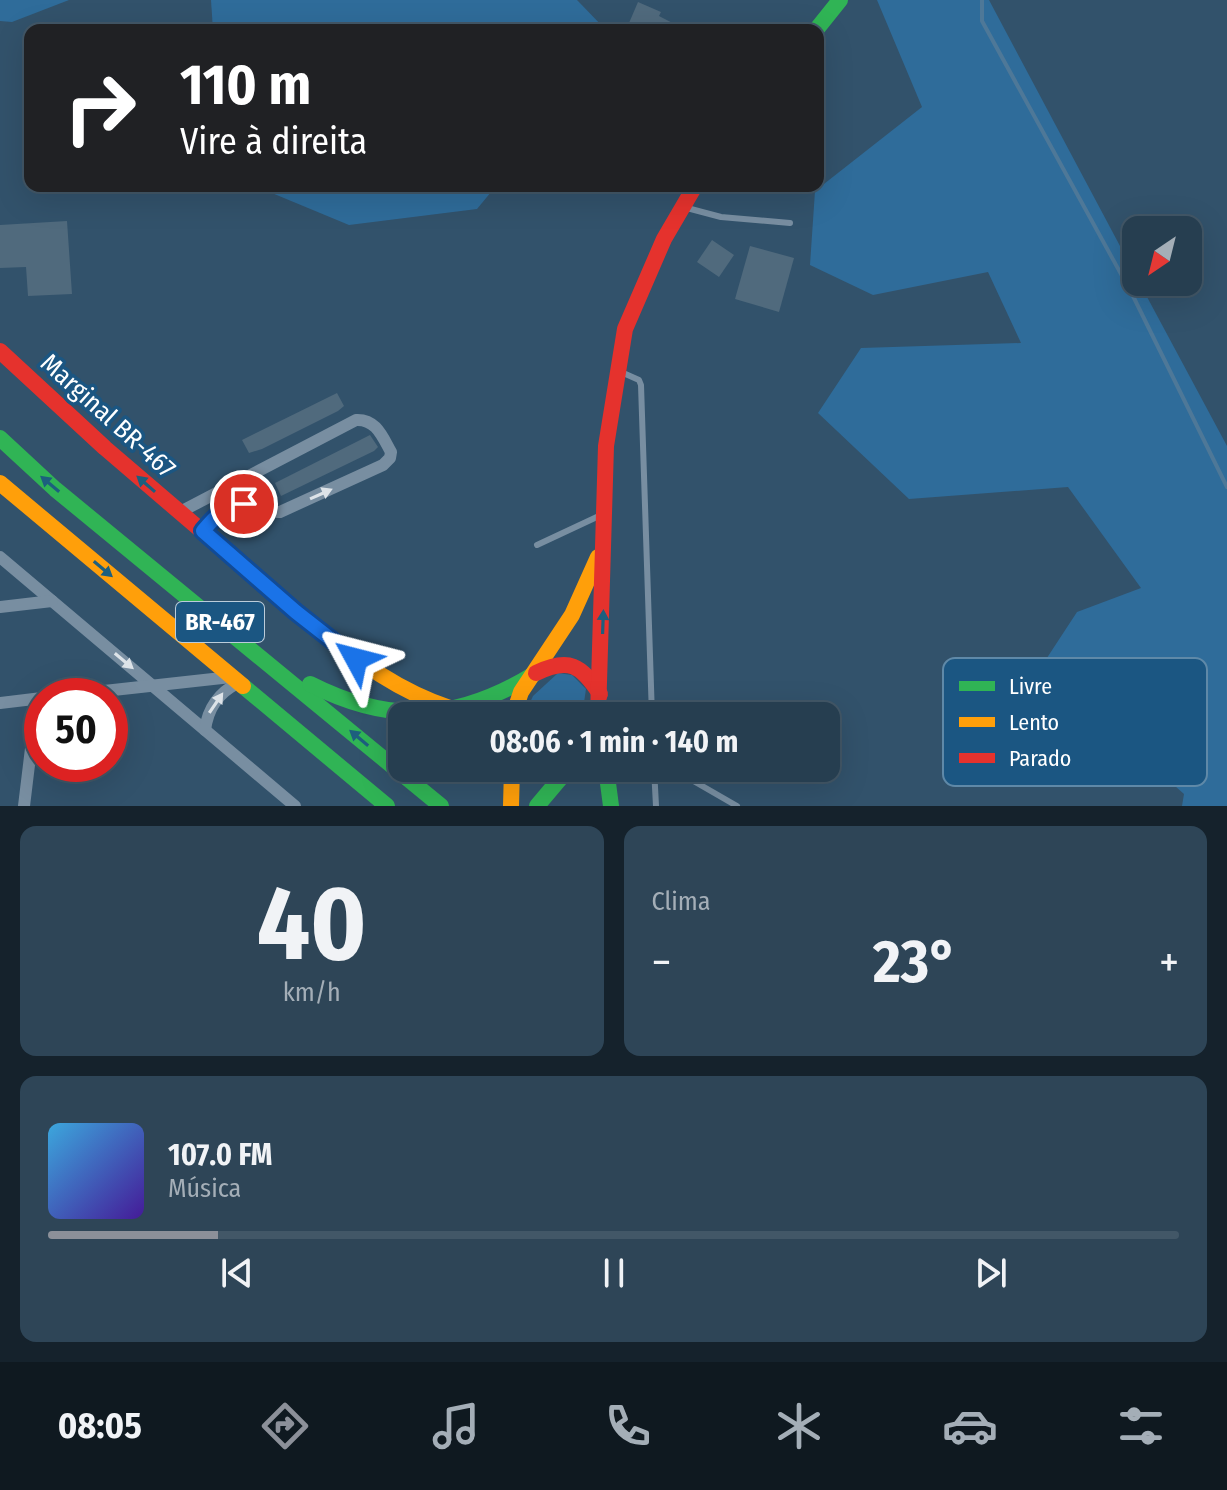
<!DOCTYPE html>
<html lang="pt">
<head>
<meta charset="utf-8">
<style>
	:root { --surface:#263e50; --page:#2e4557; --text:#f1f3f6; --muted:#a4aeb7; --line:#425767; --accent:#8c9099 }
	body { margin:0; font-family:"Fira Sans Condensed",sans-serif; background:var(--page); color:var(--text); height:100vh; display:flex; flex-direction:column; font-size:30px; white-space:nowrap }
	* { box-sizing:border-box; margin:0 }
	p { font-size:26px; color:var(--muted) }
	.icon { flex:none; width:44px; height:44px; fill:none; stroke:currentColor; stroke-width:2; stroke-linecap:round; stroke-linejoin:round }
	.map { position:relative; height:806px; overflow:hidden }
	.panel { display:flex; flex-direction:column; gap:20px; padding:20px; background:#15222c; flex:1 }
	.panel>* { flex:none }
	.banner { position:absolute; left:24px; top:24px; width:800px; height:168px; border-radius:16px; box-shadow:0 8px 32px #0002,0 0 0 2px var(--line); background:#202124; color:#fff; overflow:hidden }
	.needle { width:52px; rotate:215deg }
	.buttons { position:absolute; left:1122px; top:216px; display:grid; gap:16px }
	.buttons a { display:grid; place-items:center; width:80px; height:80px; border-radius:16px; background:var(--surface); box-shadow:0 8px 32px #0002,0 0 0 2px var(--line); font-size:40px }
	.speed { position:absolute; left:24px; top:678px; display:flex; gap:16px; font-size:40px; font-weight:700; text-align:center }
	.speed>* { display:grid; place-content:center; width:104px; height:104px; border-radius:50%; background:var(--surface); box-shadow:0 8px 32px #0002,0 0 0 2px var(--line); line-height:1 }
	.speed .limit { border:12px solid #d22; background:#fff; color:#111 }
	.pin { position:absolute; display:grid; place-items:center; width:68px; height:68px; color:#fff; margin:-34px; border:4px solid #fff; border-radius:50%; box-shadow:0 2px 8px #0007 }
	.me { position:absolute; width:88px; margin:-44px; rotate:308deg; stroke-linejoin:round; filter:drop-shadow(0 0 6px #0008) }
	.turn { display:flex; align-items:center; gap:28px; height:168px; padding:0 24px; font-size:36px }
	.turn .icon { width:104px; height:104px; stroke-width:2.5 }
	.turn b { display:block; font-size:56px; line-height:68px }
	.big { font-size:60px; font-weight:700; line-height:1.1 }
	.panel .widget { flex:1; display:flex; flex-direction:column; justify-content:center; gap:12px; min-width:0; padding:0 28px; border-radius:16px; background:var(--page) }
	.panel .dial { align-items:center; gap:0 }
	.dial b { font-size:104px; line-height:1 }
	.song { display:flex; align-items:center; gap:24px }
	.cover { width:96px; height:96px; border-radius:12px; background:linear-gradient(135deg,hsl(200 70% 55%),hsl(260 70% 35%)) }
	.played { height:8px; border-radius:4px; background:linear-gradient(90deg,var(--accent) 15%,var(--line) 15%) }
	.keys { display:flex; justify-content:space-around; direction:ltr }
	.heat { display:flex; justify-content:space-between; align-items:center; font-size:44px; direction:ltr }
	.panel .tiles { flex:1; display:grid; gap:20px; grid-template-columns:1fr 1fr }
	.widget:last-child { grid-column:span 2 }
	.trip { position:absolute; left:388px; top:702px; width:452px; height:80px; border-radius:16px; background:var(--surface); box-shadow:0 8px 32px #0002,0 0 0 2px var(--line); font-weight:700; line-height:80px; text-align:center }
	.tabs { display:flex; height:128px; justify-content:space-around; align-items:center; background:#0f1920; color:var(--muted) }
	.tabs .icon { width:56px; height:56px }
	.tabs .current { color:var(--accent) }
	.tabs b { font-size:36px; color:var(--text) }
	.map>svg:first-child { display:block }
</style>
</head>
<body>
<div class="map">
<svg width="1227" height="806" viewBox="0 0 1227 806">
	<rect width="100%" height="100%" fill="#32526b"/>
	<g fill="#2f6c9a">
		<polygon points="0,0 69,0 12,22 0,21"/>
		<polygon points="211,0 577,0 606,30 213,30"/>
		<polygon points="877,0 989,0 1136,276 1136,282 1139,282 1227,446 1227,806 1182,806 1184,794 1041,667 1077,612 1141,588 1068,487 909,499 818,413 861,348 1021,343 988,272 873,295 810,265 815,191 922,107"/>
		<polygon points="255,186 496,186 477,209 349,225"/>
		<polygon points="558,673 572,675 586,689 582,716 524,716 533,696"/>
	</g>
	<g fill="none" stroke-linecap="round" stroke-linejoin="round">
		<polyline stroke="#4e7898" stroke-width="4" points="982,0 982,21 1132,294 1227,487"/>
	</g>
	<g fill="#506a7d">
		<polygon points="638,2 661,12 659,16 686,30 644,30 629,23"/>
		<polygon points="67,221 72,294 28,296 26,267 0,268 0,225"/>
		<polygon points="712,240 734,255 719,277 697,262"/>
		<polygon points="750,246 794,258 779,312 735,299"/>
		<polygon points="337,393 344,406 338,411 262,449 249,453 242,440"/>
		<polygon points="370,435 378,447 374,451 281,496 275,483"/>
	</g>
	<g fill="none" stroke-linecap="round" stroke-linejoin="round">
		<g stroke="#788ea1" stroke-width="6">
			<polyline points="687,208 721,217 790,223"/>
			<polyline points="621,372 639,380 641,385 652,716"/>
			<polyline points="537,545 599,516"/>
			<polyline points="654,768 656,806"/>
			<polyline points="671,768 737,806"/>
		</g>
		<g stroke="#788ea1" stroke-width="12">
			<path d="M 180,512 L 356,420 C 376,419 382,436 391,452 L 390,458 L 383,465 L 280,512 C 237,513 241,487 203,531"/>
			<polyline points="0,557 295,806"/>
			<polyline points="0,607 52,601"/>
			<polyline points="59,696 231,677"/>
			<polyline points="0,703 42,698"/>
			<path d="M 205,730 C 208,708 218,693 238,683"/>
			<polyline points="24,806 37,699"/>
		</g>
		<g stroke="#30b455" stroke-width="16">
			<polyline points="816,30 840,0"/>
			<polyline points="0,438 55,489 441,806"/>
			<path d="M 310,684 C 391,725 457,721 534,674"/>
			<polyline points="243,686 387,806"/>
			<polyline points="606,768 611,806"/>
			<polyline points="537,806 569,768"/>
		</g>
		<g stroke="#ff9f0a" stroke-width="16">
			<polyline points="0,483 243,686"/>
			<path d="M 307,621 C 354,657 393,689 450,708"/>
			<polyline points="513,716 521,692 572,615 598,557"/>
			<polyline points="511,806 512,768"/>
		</g>
		<g stroke="#e5322d" stroke-width="16">
			<polyline points="0,351 105,448 307,621"/>
			<path d="M 536,673 C 569,657 581,665 600,694"/>
			<polyline points="600,711 600,716"/>
			<polyline points="598,716 606,446 625,329 664,239 695,186"/>
			<polyline points="544,768 556,768"/>
		</g>
	</g>
	<defs><path id="oneway-solid" d="M-6-.8H1V-3.2L6.5 0L1 3.2V.8H-6Z" transform="scale(2)"/></defs>
	<g fill="#1d5f7e">
		<use href="#oneway-solid" transform="translate(50 484) rotate(-140)"/>
		<use href="#oneway-solid" transform="translate(146 484) rotate(-139)"/>
		<use href="#oneway-solid" transform="translate(103 569) rotate(40)"/>
		<use href="#oneway-solid" transform="translate(603 622) rotate(-88)"/>
		<use href="#oneway-solid" transform="translate(359 738) rotate(-140)"/>
	</g>
	<g fill="#dde3e8">
		<use href="#oneway-solid" transform="translate(321 494) rotate(-24)"/>
		<use href="#oneway-solid" transform="translate(124 661) rotate(40)"/>
		<use href="#oneway-solid" transform="translate(216 703) rotate(-56)"/>
	</g>
	<g fill="none" stroke-linecap="round" stroke-linejoin="round">
		<g stroke="#114b97" stroke-width="20">
			<path id="route" d="M 244,504 C 224,506 215,517 203,531 L 296,612 L 356,659"/>
		</g>
		<use href="#route" stroke="#1a73e8" stroke-width="14"/>
	</g>
	<g text-anchor="middle" dominant-baseline="central" stroke-width="7" stroke-linejoin="round" paint-order="stroke">
		<rect fill="#1b5682" stroke="#bbccda" stroke-width="2" x="176" y="602" width="88" height="40" rx="6"/>
		<g font-size="24" font-weight="bold" fill="#fff">
			<text x="220" y="622">BR-467</text>
		</g>
		<g font-size="26" fill="#fff" stroke="#1b5682">
			<text transform="translate(108 416) rotate(42)">Marginal BR-467</text>
		</g>
	</g>
	<rect x="943" y="658" width="264" height="128" rx="12" fill="#1b5682" stroke="#5f89a8" stroke-width="2"/>
	<rect x="959" y="681" width="36" height="10" fill="#30b455"/>
	<rect x="959" y="717" width="36" height="10" fill="#ff9f0a"/>
	<rect x="959" y="753" width="36" height="10" fill="#e5322d"/>
	<g font-size="22" fill="#fff">
		<text x="1009" y="694">Livre</text>
		<text x="1009" y="730">Lento</text>
		<text x="1009" y="766">Parado</text>
	</g>
</svg>
<div class="buttons">
<a><svg class="needle" viewBox="-14 -14 28 28"><path d="M0-13l5 13h-10z" fill="#e53935"/><path d="M0 13l5-13h-10z" fill="#a4aeb7"/></svg></a>
</div>
<div class="speed"><div class="limit">50</div></div>
<div class="pin" style="left:244px;top:504px;background:#d93025"><svg class="icon" aria-label="arrive" viewBox="0 0 24 24"><path d="M6 21V4h12l-3 4 3 4H6"/></svg></div>
<svg class="me" style="left:356px;top:659px" viewBox="-20 -20 40 40"><path d="M0-17L14 15 0 8-14 15z" fill="#1a73e8" stroke="#fff" stroke-width="4"/></svg>
<div class="trip">08:06 · 1 min · 140 m</div>
<div class="banner">
<div class="turn"><svg class="icon" aria-label="right" viewBox="0 0 24 24"><path d="M7 20v-9h11M14 6l5 5-5 5"/></svg><div><b>110 m</b>Vire à direita</div></div>
</div>
</div>
<section class="panel">
<div class="tiles">
<div class="widget dial"><b>40</b><p>km/h</p></div>
<div class="widget"><p>Clima</p>
<div class="heat"><a>−</a><b class="big">23°</b><a>+</a></div>
</div>
<div class="widget">
<div class="song"><i class="cover"></i><div><b>107.0 FM</b><p>Música</p></div></div>
<div class="played"></div>
<div class="keys"><svg class="icon" aria-label="previous" viewBox="0 0 24 24"><path d="M18 5L8 12l10 7zM5 5v14"/></svg><svg class="icon" aria-label="pause" viewBox="0 0 24 24"><path d="M8 5v14M16 5v14"/></svg><svg class="icon" aria-label="next" viewBox="0 0 24 24"><path d="M6 5l10 7-10 7zM19 5v14"/></svg></div>
</div>
</div>
</section>
<nav class="tabs">
<b>08:05</b>
<svg class="icon current" aria-label="directions" viewBox="0 0 24 24"><path d="M12 3l9 9-9 9-9-9zM9 14v-3h6M13 9l2 2-2 2"/></svg>
<svg class="icon" aria-label="music" viewBox="0 0 24 24"><path d="M9 18V5l10-2v13"/><circle cx="6" cy="18" r="3"/><circle cx="16" cy="16" r="3"/></svg>
<svg class="icon" aria-label="phone" viewBox="0 0 24 24"><path d="M5 4h4l2 5-3 2q2 4 5 5l2-3 5 2v4C11 20 4 13 5 4z"/></svg>
<svg class="icon" aria-label="climate" viewBox="0 0 24 24"><path d="M12 3v18M4 7l16 10M4 17L20 7"/></svg>
<svg class="icon" aria-label="car" viewBox="0 0 24 24"><path d="M5 17H2v-5l4-1 3-4h7l3 4 3 1v5h-3M9 17h6M6 11h13"/><circle cx="7" cy="17" r="2"/><circle cx="17" cy="17" r="2"/></svg>
<svg class="icon" aria-label="filters" viewBox="0 0 24 24"><path d="M4 7h16M4 17h16"/><circle cx="9" cy="7" r="2"/><circle cx="15" cy="17" r="2"/></svg>
</nav>
</body>
</html>
